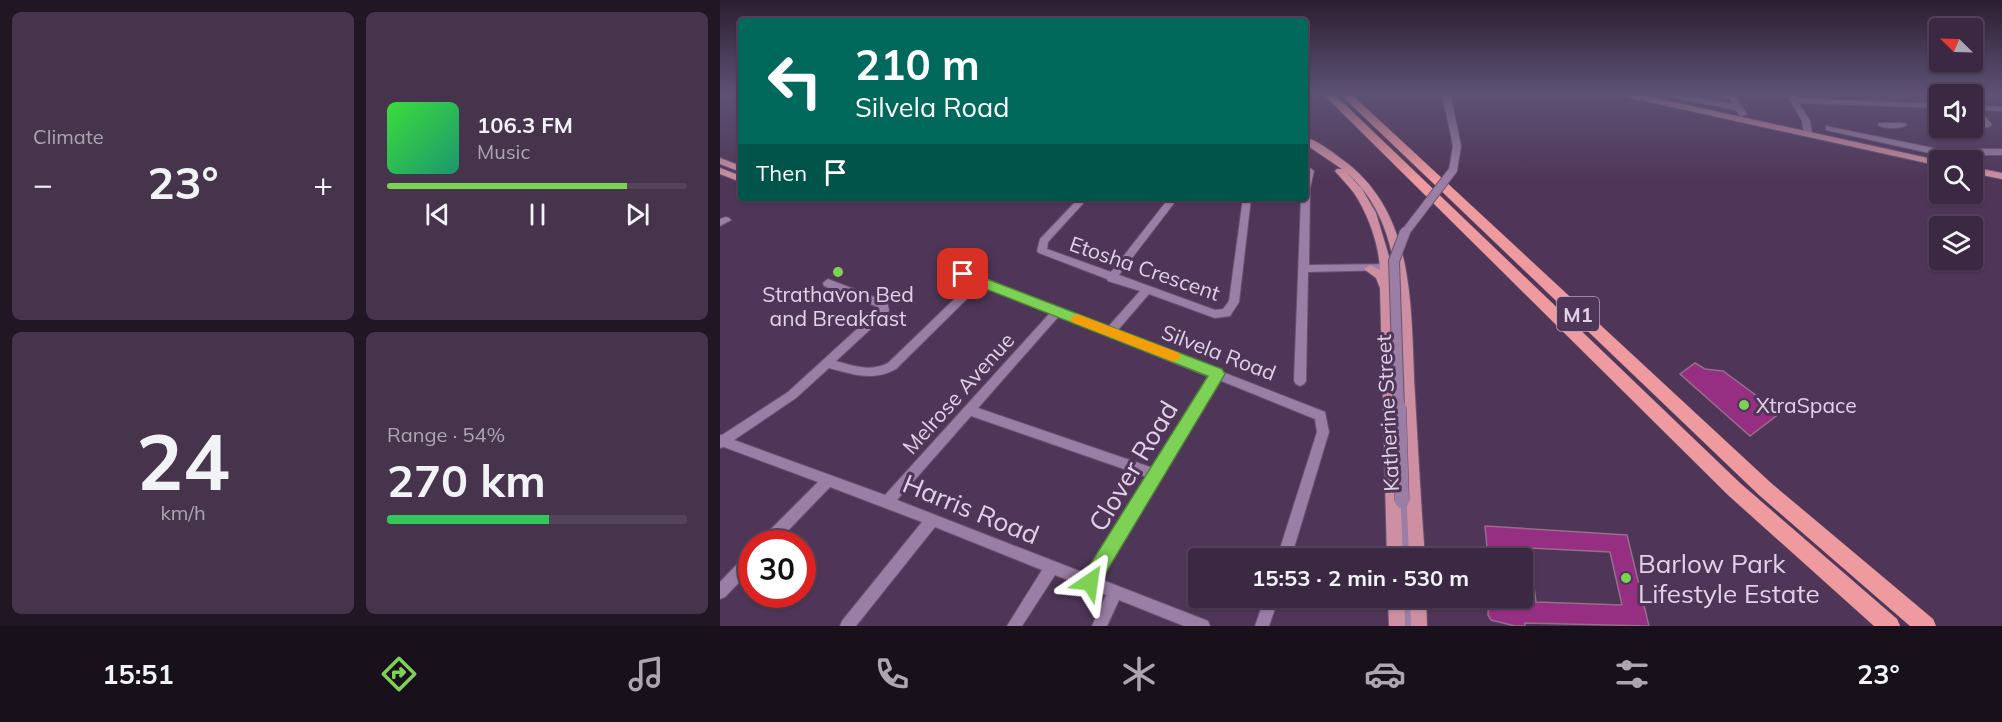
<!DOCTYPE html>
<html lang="en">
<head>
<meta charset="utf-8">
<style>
	:root { --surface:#3b2842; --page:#46344d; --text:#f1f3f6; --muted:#aca6b2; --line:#54445b; --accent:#7dd154 }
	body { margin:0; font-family:Mulish,sans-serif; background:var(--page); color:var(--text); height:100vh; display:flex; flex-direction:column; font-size:22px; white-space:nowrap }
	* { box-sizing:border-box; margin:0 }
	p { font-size:20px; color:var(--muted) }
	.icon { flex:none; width:33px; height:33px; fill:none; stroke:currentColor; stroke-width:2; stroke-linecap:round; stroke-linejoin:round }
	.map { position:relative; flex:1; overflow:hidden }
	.sheet { display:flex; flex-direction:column; gap:12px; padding:12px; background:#201624; width:720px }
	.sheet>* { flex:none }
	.guide { position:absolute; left:18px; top:18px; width:570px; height:183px; border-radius:6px; box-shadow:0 2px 4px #0004,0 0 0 2px var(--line); background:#00695c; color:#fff; overflow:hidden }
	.needle { width:39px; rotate:293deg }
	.tools { position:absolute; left:1209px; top:18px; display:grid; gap:12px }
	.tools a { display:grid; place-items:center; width:54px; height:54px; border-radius:6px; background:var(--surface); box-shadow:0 2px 4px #0004,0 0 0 2px var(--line); font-size:30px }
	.speed { position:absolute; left:18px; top:530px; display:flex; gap:12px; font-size:30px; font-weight:700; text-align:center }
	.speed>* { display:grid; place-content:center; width:78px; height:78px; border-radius:50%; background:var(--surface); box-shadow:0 2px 4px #0004,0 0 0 2px var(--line); line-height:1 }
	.speed .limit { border:9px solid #d22; background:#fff; color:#111 }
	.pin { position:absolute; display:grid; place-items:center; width:51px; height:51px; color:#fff; margin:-26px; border-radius:12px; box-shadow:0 3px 9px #0006 }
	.me { position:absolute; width:66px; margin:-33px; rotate:32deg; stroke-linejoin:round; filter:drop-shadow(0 0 4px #0008) }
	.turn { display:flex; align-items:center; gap:21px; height:126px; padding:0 18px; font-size:27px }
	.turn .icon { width:78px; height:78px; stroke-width:2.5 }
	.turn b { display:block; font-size:42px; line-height:51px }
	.then { display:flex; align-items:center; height:57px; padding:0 18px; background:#0003; gap:12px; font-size:22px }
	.big { font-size:45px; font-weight:700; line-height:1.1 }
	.sheet .card { flex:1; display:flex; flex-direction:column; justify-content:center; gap:9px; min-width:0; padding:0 21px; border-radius:9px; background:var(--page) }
	.sheet .dial { align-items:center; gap:0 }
	.dial b { font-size:78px; line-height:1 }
	.song { display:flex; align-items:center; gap:18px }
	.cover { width:72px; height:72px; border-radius:9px; background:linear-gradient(135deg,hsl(120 70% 55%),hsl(160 70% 35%)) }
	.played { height:6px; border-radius:3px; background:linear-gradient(90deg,var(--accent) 80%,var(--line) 80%) }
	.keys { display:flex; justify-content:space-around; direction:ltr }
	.heat { display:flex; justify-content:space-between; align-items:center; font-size:33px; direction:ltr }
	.charge { height:9px; border-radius:4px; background:linear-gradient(90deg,#34c759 54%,var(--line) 0) }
	.sheet .tiles { flex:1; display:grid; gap:12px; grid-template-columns:repeat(2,1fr) }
	.trip { position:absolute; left:468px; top:548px; width:345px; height:60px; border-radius:6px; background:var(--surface); box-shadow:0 2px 4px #0004,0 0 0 2px var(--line); font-weight:700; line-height:60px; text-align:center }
	.tab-bar { display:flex; height:96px; justify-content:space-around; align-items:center; background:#18101a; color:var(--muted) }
	.tab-bar .icon { width:42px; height:42px }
	.tab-bar .on { color:var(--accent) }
	.tab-bar b { font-size:27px; color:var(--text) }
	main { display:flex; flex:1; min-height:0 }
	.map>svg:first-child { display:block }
</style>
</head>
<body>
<main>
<section class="sheet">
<div class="tiles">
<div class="card"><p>Climate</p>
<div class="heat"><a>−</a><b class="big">23°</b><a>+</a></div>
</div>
<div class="card">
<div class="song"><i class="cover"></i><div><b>106.3 FM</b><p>Music</p></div></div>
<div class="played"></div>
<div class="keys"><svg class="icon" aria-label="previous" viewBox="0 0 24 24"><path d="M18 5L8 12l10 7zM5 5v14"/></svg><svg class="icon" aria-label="pause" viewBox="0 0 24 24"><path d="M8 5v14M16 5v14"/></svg><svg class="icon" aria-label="next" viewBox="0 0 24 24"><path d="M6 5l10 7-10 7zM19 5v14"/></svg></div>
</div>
<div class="card dial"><b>24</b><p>km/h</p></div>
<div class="card"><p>Range · 54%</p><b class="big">270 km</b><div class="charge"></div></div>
</div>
</section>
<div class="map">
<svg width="1282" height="626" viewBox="0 0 1282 626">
	<rect width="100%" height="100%" fill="#4f3658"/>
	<g fill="#962f81" stroke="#966d8a" stroke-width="1.5" fill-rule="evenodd">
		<polygon points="975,363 985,369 1003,371 1060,413 1030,436 960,374"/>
		<path d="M 765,526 L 907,535 L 929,626 L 805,623 L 805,626 L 795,626 L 771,620 L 768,615 L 769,597 L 802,597 L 802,558 L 768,558 ZM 809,548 L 890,552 L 902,605 L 816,602 Z"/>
	</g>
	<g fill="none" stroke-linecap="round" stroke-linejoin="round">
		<g stroke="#685370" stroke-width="2">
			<g id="minor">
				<polygon points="722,93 730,93 733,107 732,109 729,109 725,107"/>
				<polygon points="950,93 959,93 964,95 1013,104 1005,93 1013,93 1027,114 1023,116 1020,116 1016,110 959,99"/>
				<polygon points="1066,93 1074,93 1077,98 1220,104 1220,108 1079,103 1090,121 1092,134 1088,136 1084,134 1082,121"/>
				<polygon points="1252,105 1282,107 1282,111 1260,110 1272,125 1268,127 1265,127 1252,110"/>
				<path d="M 1159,123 L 1183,123 L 1187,125 C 1181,129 1164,129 1158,125 Z"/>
				<polygon points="1106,126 1218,149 1282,149 1282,155 1218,155 1106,130"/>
				<polygon points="590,168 594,171 590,188 589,265 672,264 677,267 672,270 588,272 586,381 584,384 580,386 576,384 574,381 581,198 585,198 585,174 587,169"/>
				<path d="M 359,198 L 368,198 L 328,242 L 327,249 L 391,272 L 449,198 L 458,198 L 399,275 L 495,310 L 503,309 L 509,301 L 523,198 L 531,198 L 519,302 L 510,316 L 495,318 L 429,294 L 397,331 L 605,412 L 609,432 L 571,558 L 557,558 L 597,432 L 595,419 L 499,380 L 443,474 L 441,479 L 439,480 L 380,579 L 488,621 L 490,626 L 464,626 L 399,600 L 387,626 L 372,626 L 386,595 L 335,575 L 302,626 L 287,626 L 322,570 L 215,527 L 136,626 L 120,626 L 122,621 L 202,522 L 110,487 L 56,543 L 40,543 L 42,538 L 98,482 L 4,447 L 0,448 L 0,435 L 2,435 L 68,392 L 159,309 L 158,307 L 104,286 L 103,283 L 108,279 L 167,302 L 169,310 L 168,313 L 116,361 C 133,366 151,372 168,363 L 252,282 L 239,276 L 238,274 L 239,272 L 243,270 L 388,327 L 420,291 L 388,281 L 387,279 L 319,253 L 317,251 L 320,239 ZM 261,285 L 330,313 L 165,495 L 14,440 L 76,398 L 109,368 C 132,374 153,382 176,369 ZM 339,316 L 489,377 L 433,468 L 258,408 ZM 251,416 L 427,477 L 367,574 L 177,500 Z"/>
				<polygon points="6,217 9,218 11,220 0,226 0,219"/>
				<polygon points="682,495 687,497 689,501 691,558 677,558 675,501 677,497"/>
				<polygon points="32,552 32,569 5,597 0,599 0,582 27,554"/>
				<polygon points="545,597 559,597 549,626 535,626"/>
				<polygon points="678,597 692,597 695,626 681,626"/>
			</g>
		</g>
		<g stroke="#685370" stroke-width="2">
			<g id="major">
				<polygon points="898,93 912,93 1208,158 1209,154 1212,153 1235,158 1237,160 1220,160 1220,166 902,96"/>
				<path d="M 585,137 C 597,141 610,150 620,158 C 698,212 690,310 695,395 C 698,449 701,504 705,558 L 689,558 C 687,505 684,451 682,398 C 678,323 689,227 627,173 L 642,189 L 656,213 L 671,263 L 683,558 L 667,558 L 660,288 L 656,278 L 644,269 L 650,265 L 660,270 C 659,244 648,214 634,193 C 628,185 621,178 615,171 L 617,169 L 622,169 L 585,144 Z"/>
				<polygon points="0,158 21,166 21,172 0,164"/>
				<polygon points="1252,167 1282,173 1282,179 1252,173"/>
				<polygon points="0,168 21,176 21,182 0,174"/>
				<polygon points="668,597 684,597 685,626 669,626"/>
				<polygon points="690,597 706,597 707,626 691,626"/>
			</g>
		</g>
		<g stroke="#685370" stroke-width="1">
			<g id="highway">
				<polygon points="602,93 613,93 1020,483 1177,619 1180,626 1154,626 1008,495"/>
				<polygon points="619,93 630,93 1051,483 1213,619 1216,626 1190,626 1039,495"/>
			</g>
		</g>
		<use href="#minor" fill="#9a7ea5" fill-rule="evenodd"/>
		<use href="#major" fill="#cd8fa1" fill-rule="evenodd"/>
		<use href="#highway" fill="#ef9a9e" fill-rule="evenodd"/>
		<g stroke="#685370" stroke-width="10" stroke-linecap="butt">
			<polyline id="minor-bridge-far2" points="684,234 733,170 737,146 729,107"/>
		</g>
		<g stroke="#685370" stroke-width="12" stroke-linecap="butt">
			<polyline id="minor-bridge-far1" points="679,408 674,261 685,232"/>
		</g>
		<g stroke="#685370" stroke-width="15" stroke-linecap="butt">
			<polyline id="minor-bridge" points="679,407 682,501"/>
		</g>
		<use href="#minor-bridge-far2" stroke="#9a7ea5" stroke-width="8"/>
		<use href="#minor-bridge-far1" stroke="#9a7ea5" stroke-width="10"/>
		<use href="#minor-bridge" stroke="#9a7ea5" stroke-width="14"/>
	</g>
	<linearGradient id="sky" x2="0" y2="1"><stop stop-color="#2b1e30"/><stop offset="0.52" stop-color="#5d5275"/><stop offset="1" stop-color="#5d5275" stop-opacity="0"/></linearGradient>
	<rect width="1282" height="180" fill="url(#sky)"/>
	<polygon fill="#7dd154" stroke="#518837" stroke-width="1.5" points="243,270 502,369 505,374 376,589 370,592 363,589 361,582 363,576 488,376 238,278 237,274"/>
	<polygon fill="#f59e0b" points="357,314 459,353 461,357 454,362 352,322 350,319"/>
	<g fill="#7dd154" stroke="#4f3658" stroke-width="2">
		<circle cx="118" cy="272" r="6"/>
		<circle cx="1024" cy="405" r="6"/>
		<circle cx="906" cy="578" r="6"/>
	</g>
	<g text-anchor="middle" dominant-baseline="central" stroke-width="6" stroke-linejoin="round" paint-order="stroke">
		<rect fill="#4f3658" stroke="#b5a3bc" stroke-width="1.5" x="837" y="297" width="42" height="34" rx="4.5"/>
		<g font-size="20" font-weight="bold" fill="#e1d2e7">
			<text x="858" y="314">M1</text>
		</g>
		<g font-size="21" fill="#e1d2e7" stroke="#4f3658">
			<text transform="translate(425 268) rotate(19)">Etosha Crescent</text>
			<text transform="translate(499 352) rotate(21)">Silvela Road</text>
			<text transform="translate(238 393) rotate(-48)">Melrose Avenue</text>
			<text transform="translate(667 413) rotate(-93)">Katherine Street</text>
		</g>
		<g font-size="21" fill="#e1d2e7" stroke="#4f3658">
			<text x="118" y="294">Strathavon Bed<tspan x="118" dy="24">and Breakfast</tspan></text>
			<text x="1036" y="405" text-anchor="start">XtraSpace</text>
		</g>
		<g font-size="26" fill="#e1d2e7" stroke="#4f3658">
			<text transform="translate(413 466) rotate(-59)">Clover Road</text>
			<text transform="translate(251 509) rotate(22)">Harris Road</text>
		</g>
		<g font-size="26" fill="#e1d2e7" stroke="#4f3658" text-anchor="start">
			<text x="918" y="563">Barlow Park<tspan x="918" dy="30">Lifestyle Estate</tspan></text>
		</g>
	</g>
</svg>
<div class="tools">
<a><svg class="needle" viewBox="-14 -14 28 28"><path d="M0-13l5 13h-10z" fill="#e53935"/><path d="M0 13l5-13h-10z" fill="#aca6b2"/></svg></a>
<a><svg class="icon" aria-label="sound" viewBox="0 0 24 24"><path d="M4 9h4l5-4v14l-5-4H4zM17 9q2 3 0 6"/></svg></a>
<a><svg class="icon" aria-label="search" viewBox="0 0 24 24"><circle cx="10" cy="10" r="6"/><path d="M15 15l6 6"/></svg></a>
<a><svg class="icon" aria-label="layers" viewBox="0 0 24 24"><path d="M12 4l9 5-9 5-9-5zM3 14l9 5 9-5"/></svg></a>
</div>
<div class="speed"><div class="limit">30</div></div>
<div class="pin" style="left:243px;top:274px;background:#d93025"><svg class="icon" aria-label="arrive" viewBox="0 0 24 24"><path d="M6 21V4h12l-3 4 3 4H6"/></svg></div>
<svg class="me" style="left:370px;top:582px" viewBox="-20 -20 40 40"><path d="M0-17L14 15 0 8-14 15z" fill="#7dd154" stroke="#fff" stroke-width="4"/></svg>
<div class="trip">15:53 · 2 min · 530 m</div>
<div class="guide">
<div class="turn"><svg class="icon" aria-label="left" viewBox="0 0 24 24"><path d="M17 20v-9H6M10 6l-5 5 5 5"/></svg><div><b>210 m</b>Silvela Road</div></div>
<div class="then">Then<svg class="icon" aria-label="arrive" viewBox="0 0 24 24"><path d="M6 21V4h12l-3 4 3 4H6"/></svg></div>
</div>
</div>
</main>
<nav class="tab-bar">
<b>15:51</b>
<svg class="icon on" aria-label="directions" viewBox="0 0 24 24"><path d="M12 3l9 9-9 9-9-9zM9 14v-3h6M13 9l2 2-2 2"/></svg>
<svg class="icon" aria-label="music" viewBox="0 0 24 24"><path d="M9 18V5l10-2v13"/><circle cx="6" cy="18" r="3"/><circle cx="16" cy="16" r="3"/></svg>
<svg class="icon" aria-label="phone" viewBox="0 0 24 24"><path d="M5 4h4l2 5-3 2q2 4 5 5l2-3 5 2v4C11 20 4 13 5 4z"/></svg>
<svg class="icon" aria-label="climate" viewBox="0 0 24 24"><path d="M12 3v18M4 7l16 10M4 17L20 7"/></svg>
<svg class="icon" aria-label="car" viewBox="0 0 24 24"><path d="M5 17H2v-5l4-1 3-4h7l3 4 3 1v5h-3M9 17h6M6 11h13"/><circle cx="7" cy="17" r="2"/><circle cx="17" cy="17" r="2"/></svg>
<svg class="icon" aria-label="filters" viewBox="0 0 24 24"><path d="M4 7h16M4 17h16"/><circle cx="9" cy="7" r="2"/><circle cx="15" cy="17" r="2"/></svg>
<b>23°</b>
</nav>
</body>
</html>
